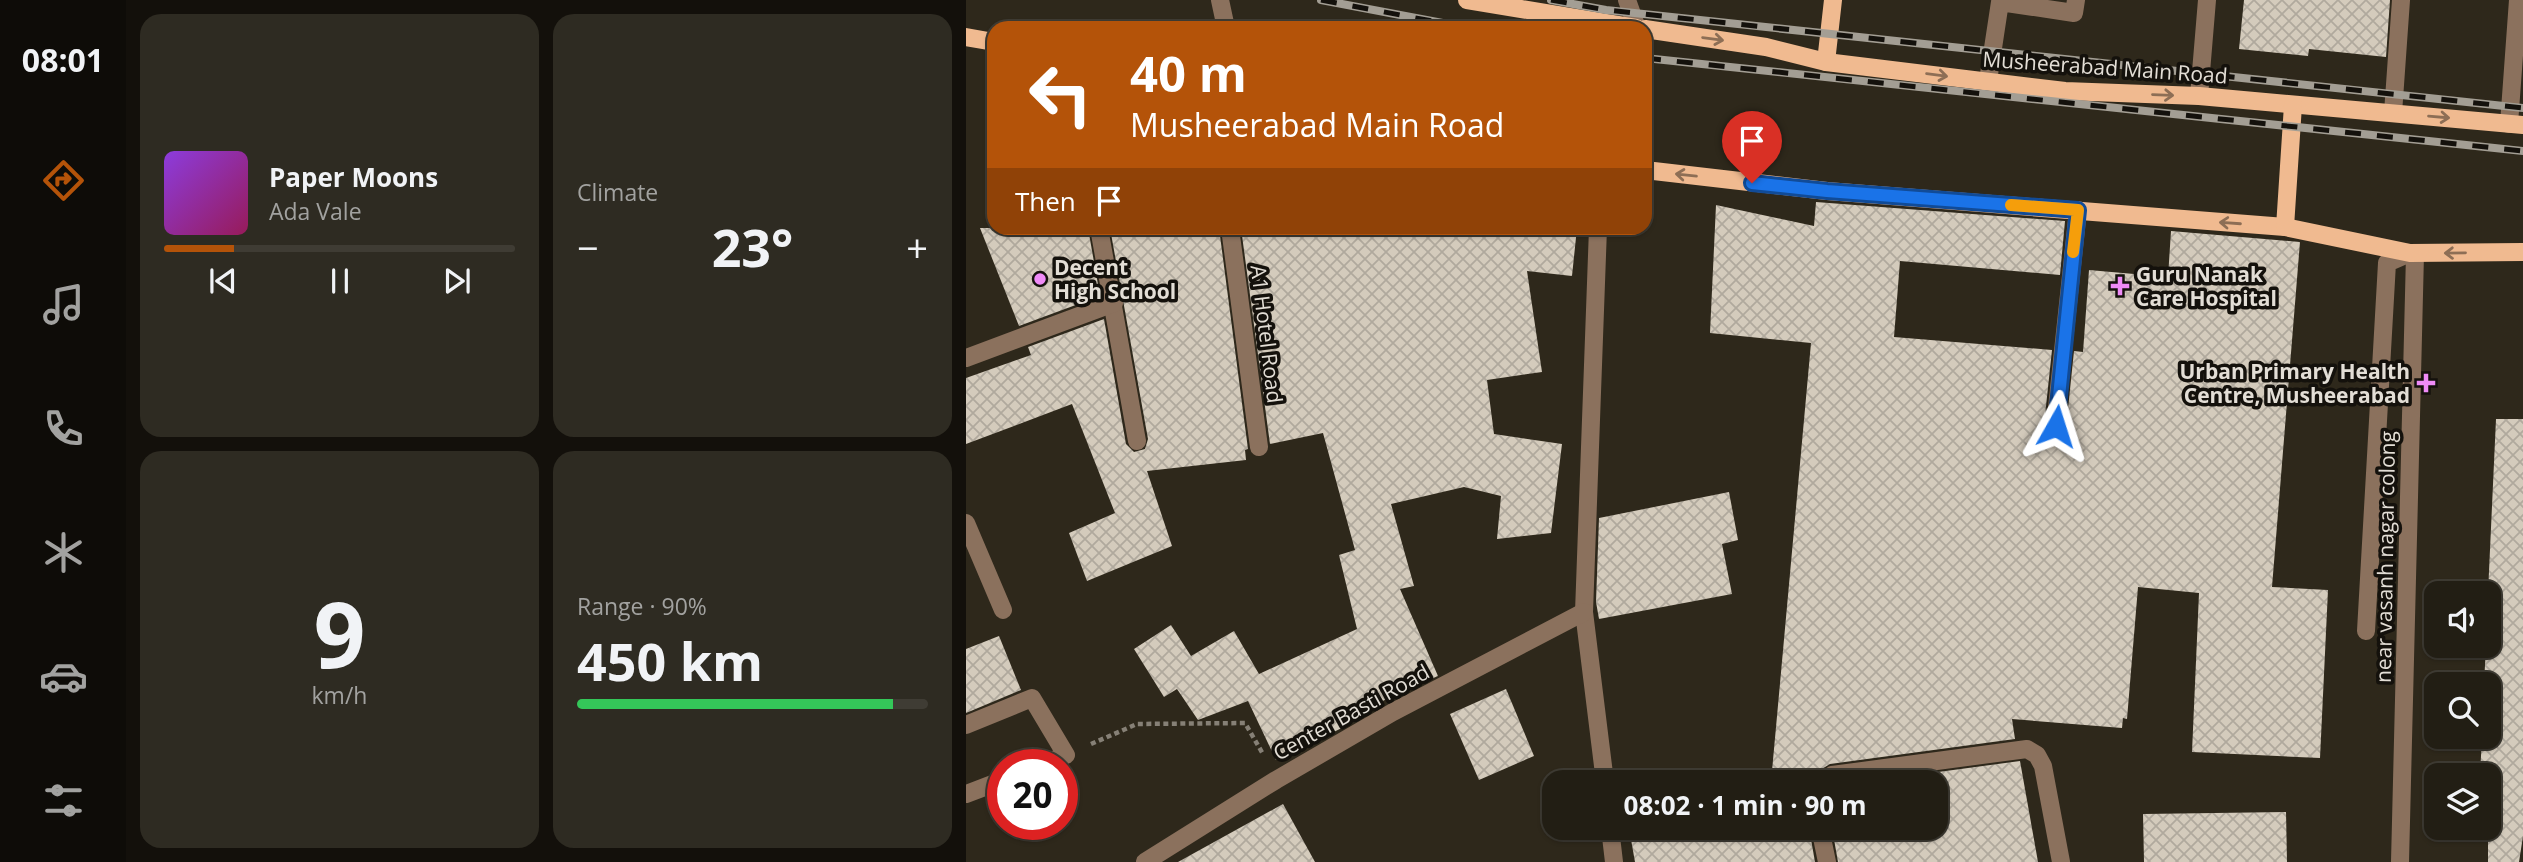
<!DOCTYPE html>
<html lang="en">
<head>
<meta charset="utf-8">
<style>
	:root { --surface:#221e14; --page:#2e2b22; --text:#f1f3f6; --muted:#a2a2a0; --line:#3f3c34; --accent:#b45309 }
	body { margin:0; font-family:"Open Sans",sans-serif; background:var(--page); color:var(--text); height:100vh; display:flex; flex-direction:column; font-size:26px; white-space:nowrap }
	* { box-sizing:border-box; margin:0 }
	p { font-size:23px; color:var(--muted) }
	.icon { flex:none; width:38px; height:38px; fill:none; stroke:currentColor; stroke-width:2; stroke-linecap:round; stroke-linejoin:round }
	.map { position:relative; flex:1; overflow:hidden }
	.drawer { display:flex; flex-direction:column; gap:14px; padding:14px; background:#13100b; width:840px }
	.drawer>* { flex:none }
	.banner { position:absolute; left:21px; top:21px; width:665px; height:214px; border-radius:21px; box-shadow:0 2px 5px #0004,0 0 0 2px var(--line); background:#b45309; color:#fff; overflow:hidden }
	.buttons { position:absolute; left:1458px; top:581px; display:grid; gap:14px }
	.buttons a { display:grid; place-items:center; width:77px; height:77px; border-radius:14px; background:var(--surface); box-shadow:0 2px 5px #0004,0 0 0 2px var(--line); font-size:35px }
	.speed { position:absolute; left:21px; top:749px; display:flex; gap:14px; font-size:35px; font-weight:700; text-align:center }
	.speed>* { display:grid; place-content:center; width:91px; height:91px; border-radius:50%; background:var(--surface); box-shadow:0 2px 5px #0004,0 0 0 2px var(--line); line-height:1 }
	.speed .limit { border:10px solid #d22; background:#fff; color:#111 }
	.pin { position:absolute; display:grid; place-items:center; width:60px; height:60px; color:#fff; margin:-72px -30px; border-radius:50% 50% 50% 0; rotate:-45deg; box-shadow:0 0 7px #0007 }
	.pin .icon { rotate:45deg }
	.me { position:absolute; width:77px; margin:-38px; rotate:6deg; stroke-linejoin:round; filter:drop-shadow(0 0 5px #0008) }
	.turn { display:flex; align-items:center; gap:24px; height:147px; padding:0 28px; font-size:32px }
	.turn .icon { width:91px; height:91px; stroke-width:2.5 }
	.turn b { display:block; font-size:49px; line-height:60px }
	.then { display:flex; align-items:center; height:66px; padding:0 28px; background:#0003; gap:14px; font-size:26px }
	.big { font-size:52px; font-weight:700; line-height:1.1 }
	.drawer .card { flex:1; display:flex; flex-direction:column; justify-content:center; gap:10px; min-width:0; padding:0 24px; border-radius:21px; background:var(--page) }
	.drawer .dial { align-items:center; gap:0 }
	.dial b { font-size:91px; line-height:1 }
	.song { display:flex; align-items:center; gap:21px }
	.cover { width:84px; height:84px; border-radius:10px; background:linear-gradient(135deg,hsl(270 70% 55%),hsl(330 70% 35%)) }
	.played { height:7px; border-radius:4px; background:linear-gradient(90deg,var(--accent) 20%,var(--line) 20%) }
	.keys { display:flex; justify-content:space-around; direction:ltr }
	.heat { display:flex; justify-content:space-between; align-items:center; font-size:38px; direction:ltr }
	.charge { height:10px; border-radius:5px; background:linear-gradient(90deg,#34c759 90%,var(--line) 0) }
	.drawer .tiles { flex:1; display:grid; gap:14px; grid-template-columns:repeat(2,1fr) }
	.trip { position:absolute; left:576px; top:770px; width:406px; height:70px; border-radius:21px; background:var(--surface); box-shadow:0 2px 5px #0004,0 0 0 2px var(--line); font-weight:700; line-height:70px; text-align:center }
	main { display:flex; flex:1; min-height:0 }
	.tabs { display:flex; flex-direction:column; width:126px; justify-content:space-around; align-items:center; background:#0e0c08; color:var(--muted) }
	.tabs .icon { width:49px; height:49px }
	.tabs .selected { color:var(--accent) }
	.tabs b { font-size:32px; color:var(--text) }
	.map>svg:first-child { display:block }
</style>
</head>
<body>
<main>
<nav class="tabs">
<b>08:01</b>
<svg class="icon selected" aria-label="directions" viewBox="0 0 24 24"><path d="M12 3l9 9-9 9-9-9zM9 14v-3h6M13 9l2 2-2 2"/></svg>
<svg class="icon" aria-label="music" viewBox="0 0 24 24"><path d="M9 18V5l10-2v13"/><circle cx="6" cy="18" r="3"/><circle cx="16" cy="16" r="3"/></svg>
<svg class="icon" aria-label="phone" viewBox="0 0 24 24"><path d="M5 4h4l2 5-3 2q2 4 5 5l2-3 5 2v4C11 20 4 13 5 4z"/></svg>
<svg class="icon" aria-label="climate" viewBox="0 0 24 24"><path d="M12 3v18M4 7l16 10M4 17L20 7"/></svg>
<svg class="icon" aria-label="car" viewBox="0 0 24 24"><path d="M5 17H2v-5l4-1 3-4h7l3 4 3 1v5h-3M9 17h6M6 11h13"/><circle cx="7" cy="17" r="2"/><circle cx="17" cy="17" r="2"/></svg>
<svg class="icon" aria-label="filters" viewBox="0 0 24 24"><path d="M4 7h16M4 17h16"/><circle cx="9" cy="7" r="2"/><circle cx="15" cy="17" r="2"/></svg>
</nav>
<section class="drawer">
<div class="tiles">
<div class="card">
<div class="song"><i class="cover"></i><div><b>Paper Moons</b><p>Ada Vale</p></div></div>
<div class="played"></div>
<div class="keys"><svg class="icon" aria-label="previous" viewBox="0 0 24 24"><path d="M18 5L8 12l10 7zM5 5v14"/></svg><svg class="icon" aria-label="pause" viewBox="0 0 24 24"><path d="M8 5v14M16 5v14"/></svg><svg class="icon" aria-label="next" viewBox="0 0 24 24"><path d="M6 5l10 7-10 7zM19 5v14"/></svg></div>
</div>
<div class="card"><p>Climate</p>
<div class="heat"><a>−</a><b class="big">23°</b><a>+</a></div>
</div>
<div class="card dial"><b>9</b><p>km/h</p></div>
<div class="card"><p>Range · 90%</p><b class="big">450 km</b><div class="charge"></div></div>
</div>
</section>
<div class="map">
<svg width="1557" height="862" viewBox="0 0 1557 862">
	<defs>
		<pattern id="building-cross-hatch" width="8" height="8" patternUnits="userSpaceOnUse" patternTransform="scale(1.75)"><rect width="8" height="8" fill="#d4cbbc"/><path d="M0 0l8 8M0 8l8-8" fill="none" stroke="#b0a99d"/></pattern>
	</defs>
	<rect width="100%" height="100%" fill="#2e281b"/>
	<g fill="url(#building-cross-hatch)">
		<polygon points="1278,0 1424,0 1420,57 1343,49 1342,56 1273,49"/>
		<polygon points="850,202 1099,221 1094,275 934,261 928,337 1086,350 1078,425 1082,435 1088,437 1094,436 1100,428 1108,351 1117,352 1123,270 1202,277 1205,231 1334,242 1306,587 1362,590 1354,758 1226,752 1233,593 1172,587 1161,719 1157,718 1156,728 1046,719 1049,739 864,764 849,773 845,782 805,782 845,343 744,333 750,205 848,226"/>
		<polygon points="14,228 122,228 134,296 53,326"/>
		<polygon points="144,228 253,228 282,449 279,450 280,460 181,471 206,546 121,581 103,533 149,513 106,404 0,444 0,378 65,355 62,347 138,319 160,444 168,452 179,449 182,439"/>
		<polygon points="275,228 611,228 606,276 561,271 576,372 521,380 528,434 596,444 585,533 531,539 535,496 498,487 425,504 448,586 434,589 472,676 379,718 382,725 310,760 282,701 232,720 211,689 198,697 168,649 205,625 225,656 268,631 293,674 391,629 373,555 389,550 357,433 304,444"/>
		<polygon points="1530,419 1557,419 1557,836 1553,862 1522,862 1522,775 1514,775 1516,737 1522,737 1522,684 1518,684 1520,646 1522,646 1522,593"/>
		<polygon points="763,492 772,540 756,544 766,594 633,619 630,602 633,518"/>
		<polygon points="33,636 55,690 0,713 0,649"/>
		<polygon points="540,689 568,756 513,780 484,714"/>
		<polygon points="1054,761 1072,862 872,862 866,828 970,828 970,782 898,782"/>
		<polygon points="799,768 802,782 727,782"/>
		<polygon points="317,804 349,862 212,862"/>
		<polygon points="1320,812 1321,862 1178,862 1177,814"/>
		<polygon points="663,828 843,828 849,862 669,862"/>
	</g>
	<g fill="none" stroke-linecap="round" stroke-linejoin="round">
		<polyline stroke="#868076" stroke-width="4.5" stroke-dasharray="5 3.5" stroke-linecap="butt" points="125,744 171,724 279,723 297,754"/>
		<g stroke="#8b715d" stroke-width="18">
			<polyline points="254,0 260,28"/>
			<polyline points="661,0 671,28"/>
			<polyline points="1022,81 1034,2 1108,13 1110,0"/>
			<polyline points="1233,96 1241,0"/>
			<polyline points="1427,113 1435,0"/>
			<polyline points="1543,124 1552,0"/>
			<polyline points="133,228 171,441"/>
			<polyline points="264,228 293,447"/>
			<polyline points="632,228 618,612 639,782"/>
			<polyline points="0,358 148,303"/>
			<polyline points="1089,426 1112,210"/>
			<polyline points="0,523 37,610"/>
			<polyline points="1400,631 1421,263 1444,253"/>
			<polyline points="0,725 66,698 100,755 75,765"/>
			<polyline points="856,782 866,775 1061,749 1071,755 1077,766 1095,862"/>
			<polyline points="0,794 37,780"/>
			<polyline points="644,828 648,862"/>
			<polyline points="854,828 861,862"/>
			<polyline points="179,862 310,780 427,712 618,612"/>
			<polyline points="1434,862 1449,254"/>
		</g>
		<g stroke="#f0ba90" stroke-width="18">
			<polyline points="501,0 670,28"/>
			<polyline points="679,29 800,47 860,62 1099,91 1233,96 1557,125"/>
			<polyline points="0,37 28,42"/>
			<polyline points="860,62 867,0"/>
			<polyline points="679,170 861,191 1319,227 1444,253 1557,252"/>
			<polyline points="1319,227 1327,105"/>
		</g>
		<g stroke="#a39e94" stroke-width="8">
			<g id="rail">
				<polyline points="355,0 503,28"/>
				<polyline points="585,0 640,10 1557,108"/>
				<polyline points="679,58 1557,151"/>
			</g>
		</g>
		<use href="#rail" stroke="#14110c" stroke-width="5" stroke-dasharray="16" stroke-linecap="butt"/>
	</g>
	<defs><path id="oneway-shaft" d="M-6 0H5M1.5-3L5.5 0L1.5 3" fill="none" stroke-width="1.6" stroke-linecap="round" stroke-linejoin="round" transform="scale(1.75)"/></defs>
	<g stroke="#8d6e55">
		<use href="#oneway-shaft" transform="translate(747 39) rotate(8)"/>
		<use href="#oneway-shaft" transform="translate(971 75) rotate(7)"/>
		<use href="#oneway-shaft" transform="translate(1197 95) rotate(2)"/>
		<use href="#oneway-shaft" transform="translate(1473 117) rotate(5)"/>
		<use href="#oneway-shaft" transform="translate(720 175) rotate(-174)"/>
		<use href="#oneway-shaft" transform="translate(1264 223) rotate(-176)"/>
		<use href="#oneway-shaft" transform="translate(1489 253) rotate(179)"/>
	</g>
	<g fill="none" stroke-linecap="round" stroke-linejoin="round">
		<g stroke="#114b97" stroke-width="18">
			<polyline id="route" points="786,183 861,191 1112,210 1090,426"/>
		</g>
		<use href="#route" stroke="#1a73e8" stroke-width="12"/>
		<polyline stroke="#f59e0b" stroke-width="12" points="1045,205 1112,210 1107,252"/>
	</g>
	<g fill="#ef8bf7" stroke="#14110c" stroke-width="2.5">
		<circle cx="74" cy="279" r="7"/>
		<path d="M1150.5 275.5h7v7h7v7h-7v7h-7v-7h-7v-7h7z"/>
		<path d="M1456.5 372.5h7v7h7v7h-7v7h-7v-7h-7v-7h7z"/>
	</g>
	<g text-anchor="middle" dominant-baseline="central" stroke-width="7" stroke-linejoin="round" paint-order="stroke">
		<g font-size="21" fill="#e3ded6" stroke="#14110c">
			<text transform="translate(1139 67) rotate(4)">Musheerabad Main Road</text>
			<text transform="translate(301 334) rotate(83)">A1 Hotel Road</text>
			<text transform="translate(1419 557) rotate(-89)">near vasanh nagar colong</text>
			<text transform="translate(385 712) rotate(-29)">Center Basti Road</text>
		</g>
		<g font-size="21" font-weight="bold" fill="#e3ded6" stroke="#14110c" text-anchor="start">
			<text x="88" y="267">Decent<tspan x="88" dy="24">High School</tspan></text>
			<text x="1170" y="274">Guru Nanak<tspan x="1170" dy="24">Care Hospital</tspan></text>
			<text x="1444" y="371" text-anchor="end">Urban Primary Health<tspan x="1444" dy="24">Centre, Musheerabad</tspan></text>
		</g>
	</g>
</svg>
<div class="buttons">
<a><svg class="icon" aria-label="sound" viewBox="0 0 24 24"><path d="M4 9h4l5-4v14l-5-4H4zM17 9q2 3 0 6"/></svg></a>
<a><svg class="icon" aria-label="search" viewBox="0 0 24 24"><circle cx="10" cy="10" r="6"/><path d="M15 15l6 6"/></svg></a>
<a><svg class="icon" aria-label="layers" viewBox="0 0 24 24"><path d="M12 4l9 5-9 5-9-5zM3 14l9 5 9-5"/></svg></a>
</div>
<div class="speed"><div class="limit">20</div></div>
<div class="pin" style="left:786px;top:183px;background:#d93025"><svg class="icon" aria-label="arrive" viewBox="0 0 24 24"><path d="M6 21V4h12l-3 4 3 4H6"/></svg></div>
<svg class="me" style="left:1090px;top:426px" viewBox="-20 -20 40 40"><path d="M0-17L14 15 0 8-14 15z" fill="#1a73e8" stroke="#fff" stroke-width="4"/></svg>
<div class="trip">08:02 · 1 min · 90 m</div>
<div class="banner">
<div class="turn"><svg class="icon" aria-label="left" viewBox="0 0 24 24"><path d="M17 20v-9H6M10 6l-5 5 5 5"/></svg><div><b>40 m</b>Musheerabad Main Road</div></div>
<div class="then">Then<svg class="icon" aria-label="arrive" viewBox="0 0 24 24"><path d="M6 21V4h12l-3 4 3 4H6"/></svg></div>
</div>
</div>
</main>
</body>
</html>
